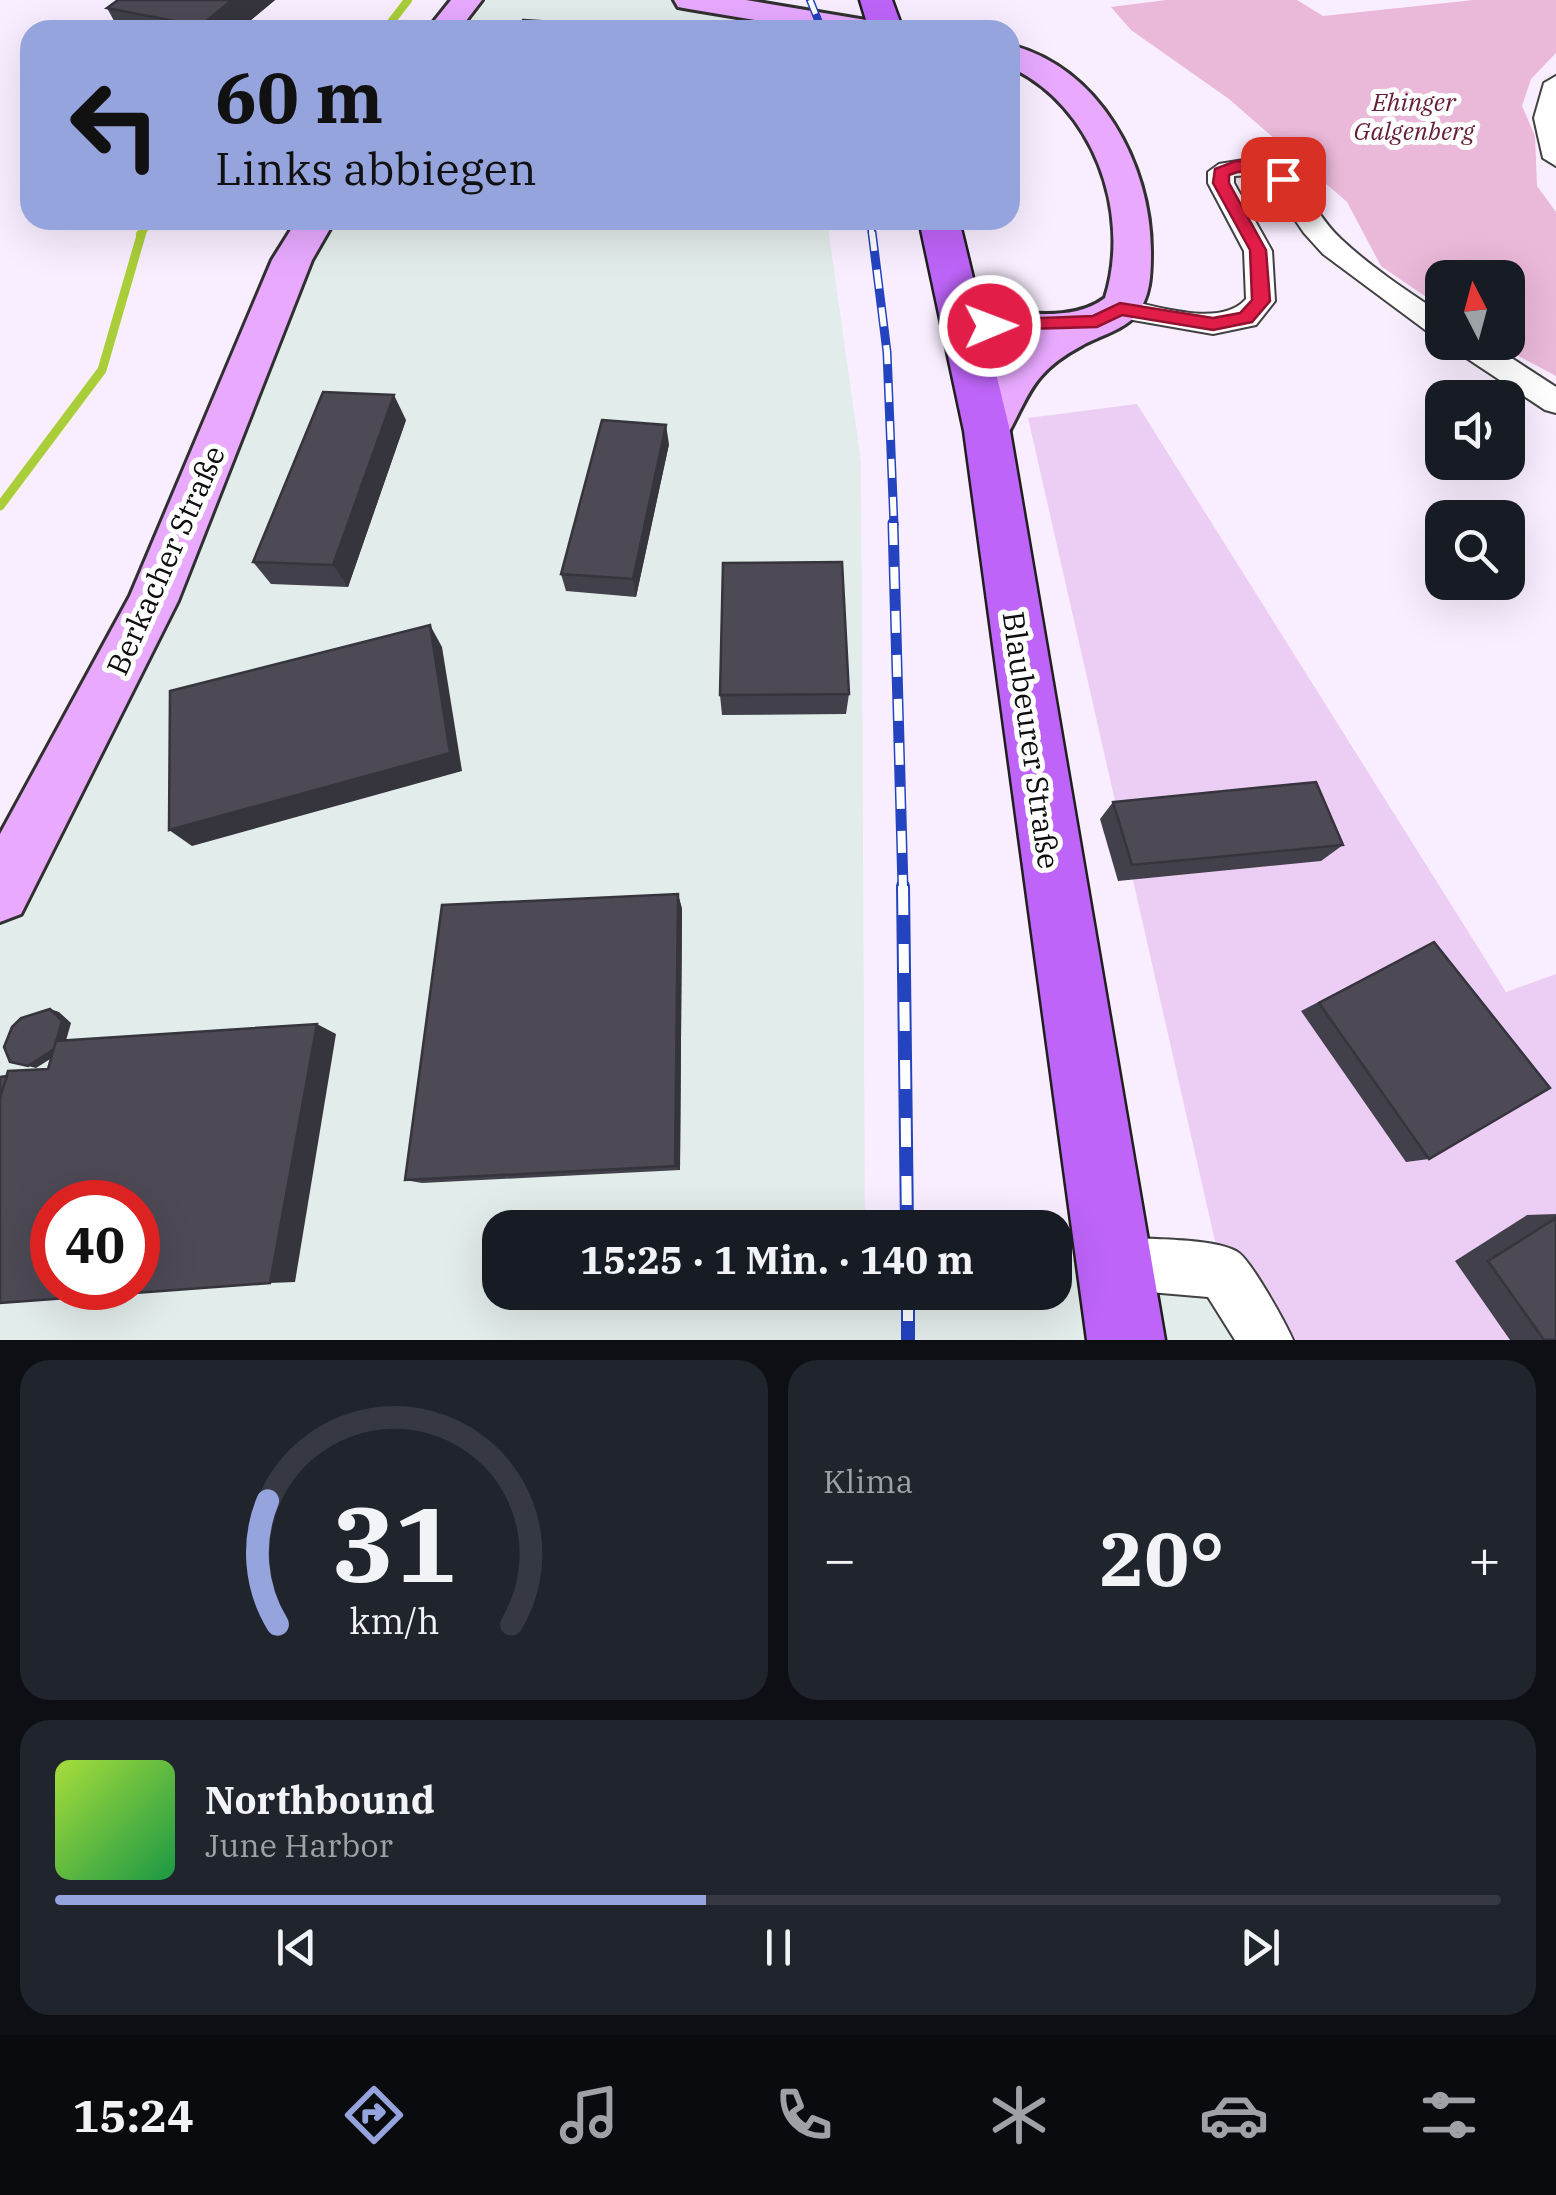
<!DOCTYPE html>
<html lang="de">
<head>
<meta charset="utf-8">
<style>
	:root { --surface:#171b24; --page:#20242c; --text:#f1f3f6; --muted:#9ea1a6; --line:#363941; --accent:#95a4dd }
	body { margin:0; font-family:"IBM Plex Serif",serif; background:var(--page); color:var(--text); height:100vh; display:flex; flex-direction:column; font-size:38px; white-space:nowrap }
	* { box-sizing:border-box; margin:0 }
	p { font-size:32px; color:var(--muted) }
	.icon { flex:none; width:55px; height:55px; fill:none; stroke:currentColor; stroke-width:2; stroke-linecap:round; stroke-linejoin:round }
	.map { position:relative; height:1340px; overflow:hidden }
	.sheet { display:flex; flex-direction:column; gap:20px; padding:20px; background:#0d0f14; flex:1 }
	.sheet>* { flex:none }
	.hud { position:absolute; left:20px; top:20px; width:1000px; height:210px; border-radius:30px; box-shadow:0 10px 40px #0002; background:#95a4dd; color:#111; overflow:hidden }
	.needle { width:65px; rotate:354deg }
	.tools { position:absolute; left:1425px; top:260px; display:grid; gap:20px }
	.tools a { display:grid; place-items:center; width:100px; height:100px; border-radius:20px; background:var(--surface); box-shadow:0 10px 40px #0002; font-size:50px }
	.speed { position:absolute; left:30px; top:1180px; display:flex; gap:20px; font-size:50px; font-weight:700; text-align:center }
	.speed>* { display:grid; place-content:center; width:130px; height:130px; border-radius:50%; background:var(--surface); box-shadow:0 10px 40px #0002; line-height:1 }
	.speed .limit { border:15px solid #d22; background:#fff; color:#111 }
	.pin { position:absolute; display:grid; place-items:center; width:85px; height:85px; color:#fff; margin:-42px; border-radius:20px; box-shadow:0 5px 15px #0006 }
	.me { position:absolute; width:110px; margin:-55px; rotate:89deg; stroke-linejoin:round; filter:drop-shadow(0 0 8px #0008) }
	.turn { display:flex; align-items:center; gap:35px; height:210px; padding:0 30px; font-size:45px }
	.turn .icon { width:130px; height:130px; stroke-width:2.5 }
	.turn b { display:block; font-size:70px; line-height:85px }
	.big { font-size:75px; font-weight:700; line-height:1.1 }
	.sheet .card { flex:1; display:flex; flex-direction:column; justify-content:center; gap:15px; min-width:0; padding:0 35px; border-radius:30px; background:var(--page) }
	.sheet .dial { align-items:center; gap:0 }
	.dial svg { height:260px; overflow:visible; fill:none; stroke:var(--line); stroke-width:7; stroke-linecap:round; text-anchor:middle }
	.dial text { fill:var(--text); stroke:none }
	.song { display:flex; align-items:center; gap:30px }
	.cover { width:120px; height:120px; border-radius:15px; background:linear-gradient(135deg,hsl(80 70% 55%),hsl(140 70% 35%)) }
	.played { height:10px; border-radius:5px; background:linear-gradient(90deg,var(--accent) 45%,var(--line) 45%) }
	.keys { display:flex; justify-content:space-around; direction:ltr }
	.heat { display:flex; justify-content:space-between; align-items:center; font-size:55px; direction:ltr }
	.sheet .tiles { flex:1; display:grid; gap:20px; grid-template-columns:1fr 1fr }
	.card:last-child { grid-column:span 2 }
	.trip { position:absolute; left:482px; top:1210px; width:590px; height:100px; border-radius:30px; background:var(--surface); box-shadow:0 10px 40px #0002; font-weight:700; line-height:100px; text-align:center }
	.menu { display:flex; height:160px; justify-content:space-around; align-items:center; background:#090b0e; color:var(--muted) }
	.menu .icon { width:70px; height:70px }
	.menu .current { color:var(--accent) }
	.menu b { font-size:45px; color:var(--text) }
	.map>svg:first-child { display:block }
</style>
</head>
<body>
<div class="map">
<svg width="1556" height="1340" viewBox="0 0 1556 1340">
	<rect width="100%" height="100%" fill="#f9eeff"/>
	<g fill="#e2ecea" fill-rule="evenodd">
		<polygon points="467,0 691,0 799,20 800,30 443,30"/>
		<path d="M 316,220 L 827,220 L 861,462 L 865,1227 L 500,1228 L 500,1292 L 1055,1292 L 1055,1257 L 1222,1272 L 1266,1340 L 0,1340 L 0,893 ZM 52,1202 L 138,1202 L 138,1288 L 52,1288 Z"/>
	</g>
	<polygon fill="#eccef5" points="1137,404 1506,992 1556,974 1556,1340 1266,1340 1222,1272 1028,418"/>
	<polygon fill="#eab8d9" points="1166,0 1297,0 1323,16 1474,0 1556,0 1556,53 1531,79 1522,106 1535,136 1537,186 1556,212 1556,376 1494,343 1508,342 1508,278 1442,278 1442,308 1381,266 1347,202 1229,99 1131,30 1111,7"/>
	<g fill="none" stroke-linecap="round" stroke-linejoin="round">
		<g stroke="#aace39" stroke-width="8">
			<polyline points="385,30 408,0"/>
			<polyline points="140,234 152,220"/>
		</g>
		<polyline stroke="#aace39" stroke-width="9" points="0,506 102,370 142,232"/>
		<g stroke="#414141" stroke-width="4">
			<g id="street">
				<polygon points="1556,76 1556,166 1543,158 1534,118 1544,83"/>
				<path d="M 1250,159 C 1307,167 1305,206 1341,239 C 1372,268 1407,291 1442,314 L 1442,338 L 1432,335 L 1323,254 L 1304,233 L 1270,183 L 1254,175 L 1234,176 L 1234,183 L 1272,251 L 1275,301 L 1256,325 L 1213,334 L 1110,316 L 1105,309 L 1110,302 L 1120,299 C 1155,305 1220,329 1246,299 L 1244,251 L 1208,183 L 1208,172 L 1219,164 Z"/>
				<polygon points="1449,342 1487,342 1556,387 1556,413 1545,410 1453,349"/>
				<path d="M 1114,1237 C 1143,1240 1217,1237 1239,1253 C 1253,1264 1285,1322 1293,1340 L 1235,1340 L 1208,1297 L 1114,1289 L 1096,1281 L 1088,1263 L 1096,1245 Z"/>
			</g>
		</g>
		<g stroke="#303030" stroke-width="6">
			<g id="secondary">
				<polygon points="451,0 482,0 459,30 427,30"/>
				<polygon points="674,0 746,0 872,21 883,23 888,30 815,30 689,9 678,7"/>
				<path d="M 1010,45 C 1099,67 1151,164 1151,251 C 1151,273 1151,298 1135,316 C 1123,330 1099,336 1083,345 C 1030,373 1030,395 1003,443 L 987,447 L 971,443 L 965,431 L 998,368 L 1027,340 L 963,339 L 948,335 L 942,325 L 948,315 C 996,302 1063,330 1105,298 C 1132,212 1093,105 1010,67 Z"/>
				<polygon points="297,220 335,220 312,260 178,601 21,914 0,922 0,834 130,596 272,260"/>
			</g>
		</g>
		<g stroke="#1f1f1f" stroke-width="5">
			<g id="primary">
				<polygon points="860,0 892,0 903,30 869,30"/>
				<polygon points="919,220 959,220 1010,431 1165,1340 1087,1340 964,431"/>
			</g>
		</g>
		<use href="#street" fill="#fff" fill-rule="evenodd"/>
		<use href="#secondary" fill="#e8a9ff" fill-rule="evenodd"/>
		<use href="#primary" fill="#be64f9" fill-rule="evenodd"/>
		<g stroke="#2444bf" stroke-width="8">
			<g id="rail-far3">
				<polyline points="810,0 822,30"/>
				<polyline points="870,220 872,234"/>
			</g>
		</g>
		<g stroke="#2444bf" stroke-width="9">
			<polyline id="rail-far2" points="872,232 887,352 894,525"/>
		</g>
		<g stroke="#2444bf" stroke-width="11">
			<polyline id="rail-far1" points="893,523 903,888"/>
		</g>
		<g stroke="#2444bf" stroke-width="14">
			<g id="rail">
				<polyline points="903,886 907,1228"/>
				<polyline points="908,1292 908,1340"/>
			</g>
		</g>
		<use href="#rail-far3" stroke="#fff" stroke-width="5" stroke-dasharray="15" stroke-linecap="butt"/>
		<use href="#rail-far2" stroke="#fff" stroke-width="6" stroke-dasharray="19" stroke-linecap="butt"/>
		<use href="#rail-far1" stroke="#fff" stroke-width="8" stroke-dasharray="22" stroke-linecap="butt"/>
		<use href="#rail" stroke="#fff" stroke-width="10" stroke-dasharray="29" stroke-linecap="butt"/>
	</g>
	<g fill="#42404a">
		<polygon points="118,0 275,0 239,30 119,30 107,8"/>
		<polygon points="406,420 348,587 271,584 253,562"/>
		<polygon points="669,444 636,597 566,591 561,574"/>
		<polygon points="849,694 846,714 722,715 720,695"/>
		<polygon points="1113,802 1343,845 1321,861 1118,881 1100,819"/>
		<polygon points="678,894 682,909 680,1170 422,1183 405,1180"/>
		<polygon points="1434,942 1429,1159 1406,1162 1301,1011"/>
		<polygon points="1556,1214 1556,1340 1510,1340 1455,1261 1527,1215"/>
	</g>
	<g fill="#36343c">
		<polygon points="232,0 275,0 239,30 202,30 200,26"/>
		<polygon points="394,395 406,420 348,587 333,565"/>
		<polygon points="666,425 669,444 636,597 633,579"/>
		<polygon points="430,625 442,647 462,771 192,846 169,830"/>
		<polygon points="678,894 682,909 680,1170 675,1166"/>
		<polygon points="50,1009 59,1012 71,1023 63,1051 36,1068 28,1066"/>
		<polygon points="317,1024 336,1034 295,1282 270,1283"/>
	</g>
	<g fill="#4d4a56" stroke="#36343c" stroke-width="2.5" fill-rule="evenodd">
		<polygon points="118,0 232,0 200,26 107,8"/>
		<polygon points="523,20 686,30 518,30"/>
		<polygon points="323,392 394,395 333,565 253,562"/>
		<polygon points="602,420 666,425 633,579 561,574"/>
		<polygon points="842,562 849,694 720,695 723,563"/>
		<polygon points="430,625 450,753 169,830 170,691"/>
		<polygon points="1316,782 1343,845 1132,865 1113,802"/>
		<polygon points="678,894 675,1166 405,1180 442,905"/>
		<polygon points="1434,942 1550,1088 1429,1159 1319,1003"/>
		<polygon points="50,1009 62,1021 54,1049 28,1066 10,1062 4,1047 12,1027 21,1018"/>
		<path d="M 317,1024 L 270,1283 L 0,1303 L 0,1097 L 8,1071 L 48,1069 L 56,1041 ZM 52,1202 L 138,1202 L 138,1288 L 52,1288 Z"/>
		<polygon points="7,1076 0,1097 0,1077"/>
		<polygon points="1556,1218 1556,1340 1544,1340 1488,1261"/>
	</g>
	<path fill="#e11d48" stroke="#92132f" stroke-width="2.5" d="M 1236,161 L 1267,164 L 1291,179 L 1283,184 C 1263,177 1250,165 1229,175 L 1229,183 L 1266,250 L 1270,301 L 1252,322 L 1213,330 L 1122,315 L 1097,327 L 983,330 L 981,326 L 990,320 L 1093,316 L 1120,303 L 1213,318 L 1240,313 L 1252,300 L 1250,250 L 1213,183 L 1215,169 Z"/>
	<g text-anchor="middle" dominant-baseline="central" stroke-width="10" stroke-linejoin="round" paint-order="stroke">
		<g font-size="25" font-style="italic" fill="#661d38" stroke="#fff">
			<text x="1414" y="101">Ehinger<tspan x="1414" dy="29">Galgenberg</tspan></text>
		</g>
		<g font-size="30" fill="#0e0e0e" stroke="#fff">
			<text transform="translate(165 560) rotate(-66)">Berkacher Straße</text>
			<text transform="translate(1032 740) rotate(82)">Blaubeurer Straße</text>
		</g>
	</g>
</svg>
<div class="tools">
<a><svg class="needle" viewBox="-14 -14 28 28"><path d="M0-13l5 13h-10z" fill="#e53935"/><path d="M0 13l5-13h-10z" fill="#9ea1a6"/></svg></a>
<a><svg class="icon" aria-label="sound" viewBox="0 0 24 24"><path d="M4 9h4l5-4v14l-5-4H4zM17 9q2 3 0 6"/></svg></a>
<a><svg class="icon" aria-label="search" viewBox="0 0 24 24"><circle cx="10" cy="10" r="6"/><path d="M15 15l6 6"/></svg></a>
</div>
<div class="speed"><div class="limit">40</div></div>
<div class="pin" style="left:1283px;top:179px;background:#d93025"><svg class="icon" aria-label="arrive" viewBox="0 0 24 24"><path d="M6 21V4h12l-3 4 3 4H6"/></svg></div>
<svg class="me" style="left:990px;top:326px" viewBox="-20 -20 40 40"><circle r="17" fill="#e11d48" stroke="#fff" stroke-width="3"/><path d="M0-11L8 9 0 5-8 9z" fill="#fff"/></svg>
<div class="trip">15:25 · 1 Min. · 140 m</div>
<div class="hud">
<div class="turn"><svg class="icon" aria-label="left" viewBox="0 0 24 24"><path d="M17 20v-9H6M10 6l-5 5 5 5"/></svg><div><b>60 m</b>Links abbiegen</div></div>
</div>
</div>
<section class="sheet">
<div class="tiles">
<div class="card dial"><svg viewBox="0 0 100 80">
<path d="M14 69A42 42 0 1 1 86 69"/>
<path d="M14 69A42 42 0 0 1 11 31" stroke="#95a4dd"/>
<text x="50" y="56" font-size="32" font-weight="700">31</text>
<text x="50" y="72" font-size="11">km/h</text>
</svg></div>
<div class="card"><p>Klima</p>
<div class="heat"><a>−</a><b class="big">20°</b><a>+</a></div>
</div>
<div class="card">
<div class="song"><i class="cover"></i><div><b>Northbound</b><p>June Harbor</p></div></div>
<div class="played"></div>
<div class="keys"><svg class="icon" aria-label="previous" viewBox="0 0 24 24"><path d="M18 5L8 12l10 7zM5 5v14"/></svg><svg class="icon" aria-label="pause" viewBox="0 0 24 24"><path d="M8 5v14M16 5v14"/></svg><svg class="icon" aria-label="next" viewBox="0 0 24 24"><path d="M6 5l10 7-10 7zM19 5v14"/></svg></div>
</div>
</div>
</section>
<nav class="menu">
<b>15:24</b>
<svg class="icon current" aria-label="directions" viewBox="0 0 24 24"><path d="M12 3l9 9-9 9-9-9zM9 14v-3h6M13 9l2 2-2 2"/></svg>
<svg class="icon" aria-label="music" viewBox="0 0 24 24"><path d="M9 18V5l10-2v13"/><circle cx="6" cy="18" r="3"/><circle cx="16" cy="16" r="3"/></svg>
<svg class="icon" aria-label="phone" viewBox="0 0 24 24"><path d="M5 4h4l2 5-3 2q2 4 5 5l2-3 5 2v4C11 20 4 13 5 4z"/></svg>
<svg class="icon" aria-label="climate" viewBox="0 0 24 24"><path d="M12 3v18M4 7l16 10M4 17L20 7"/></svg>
<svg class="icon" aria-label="car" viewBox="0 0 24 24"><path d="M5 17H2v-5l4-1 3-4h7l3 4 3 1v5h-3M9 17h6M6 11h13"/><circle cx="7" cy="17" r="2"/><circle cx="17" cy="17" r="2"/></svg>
<svg class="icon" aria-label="filters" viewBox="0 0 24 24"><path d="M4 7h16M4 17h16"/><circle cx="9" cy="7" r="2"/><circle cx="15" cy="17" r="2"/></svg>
</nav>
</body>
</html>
